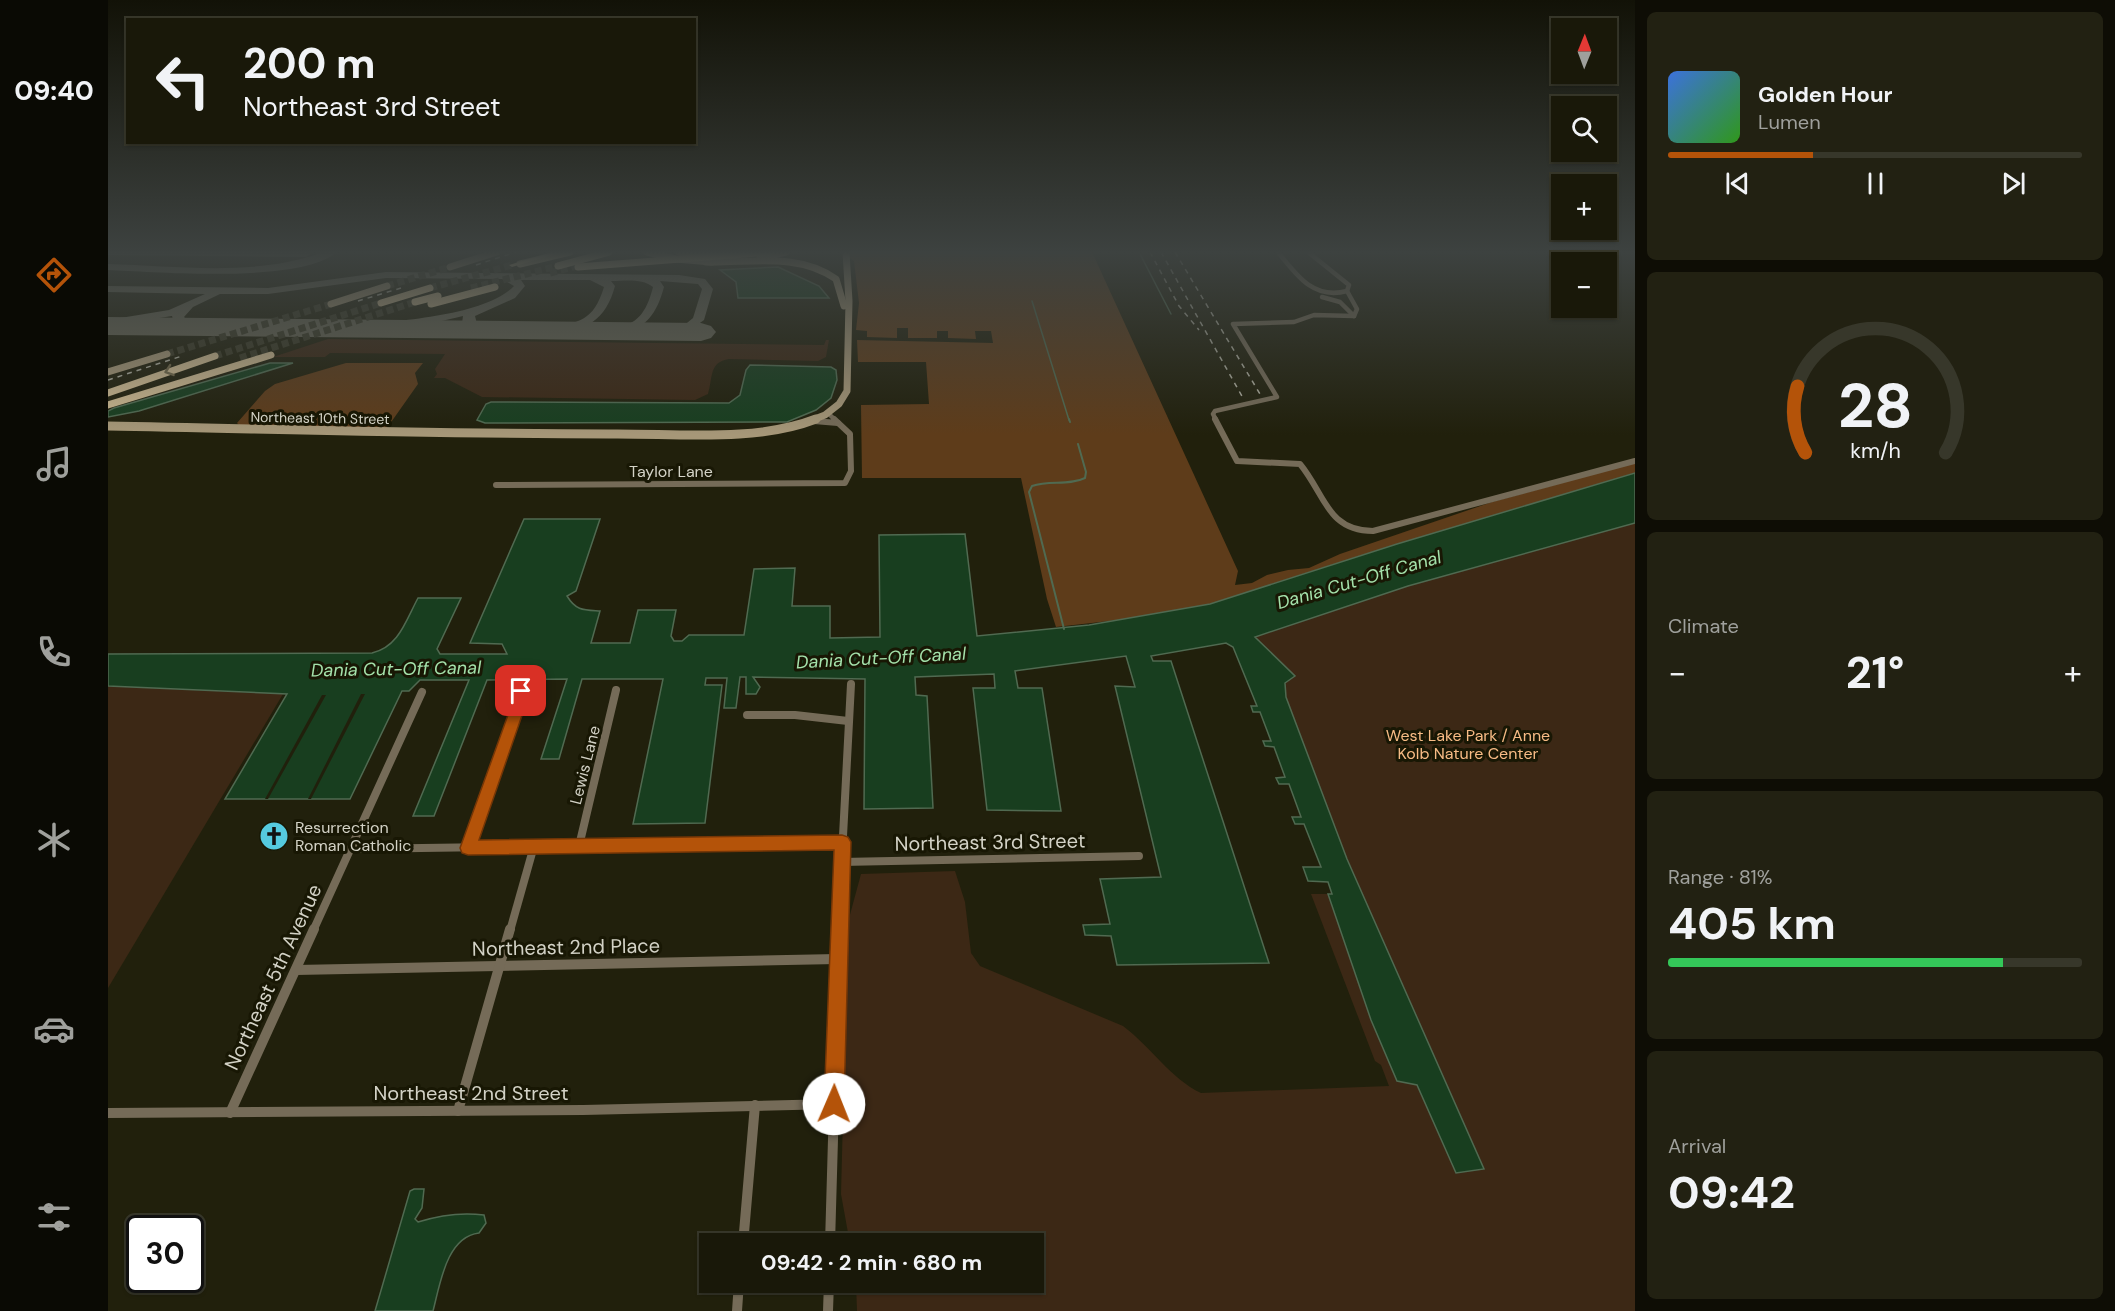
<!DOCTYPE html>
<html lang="en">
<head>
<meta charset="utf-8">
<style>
	:root { --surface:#191809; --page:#222112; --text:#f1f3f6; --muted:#9fa09c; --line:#37372a; --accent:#b45309 }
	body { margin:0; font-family:"DM Sans",sans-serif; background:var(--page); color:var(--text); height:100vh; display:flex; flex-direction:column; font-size:22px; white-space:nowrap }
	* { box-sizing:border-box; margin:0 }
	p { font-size:20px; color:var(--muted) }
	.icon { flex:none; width:33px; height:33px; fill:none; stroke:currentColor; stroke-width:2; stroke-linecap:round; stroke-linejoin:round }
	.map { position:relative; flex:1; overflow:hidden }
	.drawer { display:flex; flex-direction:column; gap:12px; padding:12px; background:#0e0d05; width:480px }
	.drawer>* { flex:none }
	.guide { position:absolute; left:18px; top:18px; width:570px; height:126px; border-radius:0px; box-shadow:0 2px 4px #0004,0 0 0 2px var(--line); background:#191809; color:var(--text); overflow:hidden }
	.needle { width:39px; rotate:1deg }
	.fabs { position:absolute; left:1443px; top:18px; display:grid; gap:12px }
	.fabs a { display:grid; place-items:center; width:66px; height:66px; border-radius:0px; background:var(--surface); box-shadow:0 2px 4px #0004,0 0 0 2px var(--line); font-size:30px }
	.speed { position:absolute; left:18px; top:1215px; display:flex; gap:12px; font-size:30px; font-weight:700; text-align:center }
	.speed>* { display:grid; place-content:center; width:78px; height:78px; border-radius:50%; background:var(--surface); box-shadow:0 2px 4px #0004,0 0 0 2px var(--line); line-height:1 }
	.speed .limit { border:3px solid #111; border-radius:9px; background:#fff; color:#111 }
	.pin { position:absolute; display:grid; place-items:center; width:51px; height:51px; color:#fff; margin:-26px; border-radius:12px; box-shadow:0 3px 9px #0006 }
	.me { position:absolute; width:66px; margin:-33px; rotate:1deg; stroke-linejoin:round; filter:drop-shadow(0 0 4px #0008) }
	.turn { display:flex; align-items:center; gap:21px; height:126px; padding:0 18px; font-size:27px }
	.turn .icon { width:78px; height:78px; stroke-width:2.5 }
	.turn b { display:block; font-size:42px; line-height:51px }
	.big { font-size:45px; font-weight:700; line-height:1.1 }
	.drawer .widget { flex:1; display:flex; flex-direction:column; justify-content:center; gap:9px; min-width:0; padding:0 21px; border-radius:9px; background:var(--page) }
	.drawer .dial { align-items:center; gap:0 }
	.dial svg { height:156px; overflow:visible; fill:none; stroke:var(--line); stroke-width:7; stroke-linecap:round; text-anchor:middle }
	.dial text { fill:var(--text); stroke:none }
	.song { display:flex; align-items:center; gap:18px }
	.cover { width:72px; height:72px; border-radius:9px; background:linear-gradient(135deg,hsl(220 70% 55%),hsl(110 70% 35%)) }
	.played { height:6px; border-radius:3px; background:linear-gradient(90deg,var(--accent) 35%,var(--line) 35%) }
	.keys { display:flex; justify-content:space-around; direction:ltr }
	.heat { display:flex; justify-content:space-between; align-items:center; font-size:33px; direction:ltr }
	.charge { height:9px; border-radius:4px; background:linear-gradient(90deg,#34c759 81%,var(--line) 0) }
	.trip { position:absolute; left:591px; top:1233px; width:345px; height:60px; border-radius:0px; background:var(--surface); box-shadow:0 2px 4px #0004,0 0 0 2px var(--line); font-weight:700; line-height:60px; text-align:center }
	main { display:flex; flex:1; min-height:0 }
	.tab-bar { display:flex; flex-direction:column; width:108px; justify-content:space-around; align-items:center; background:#0a0a04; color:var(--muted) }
	.tab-bar .icon { width:42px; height:42px }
	.tab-bar .on { color:var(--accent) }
	.tab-bar b { font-size:27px; color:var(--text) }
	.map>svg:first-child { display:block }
</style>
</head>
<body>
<main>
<nav class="tab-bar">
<b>09:40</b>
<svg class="icon on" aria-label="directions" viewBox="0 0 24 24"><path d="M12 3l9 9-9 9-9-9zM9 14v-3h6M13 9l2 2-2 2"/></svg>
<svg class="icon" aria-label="music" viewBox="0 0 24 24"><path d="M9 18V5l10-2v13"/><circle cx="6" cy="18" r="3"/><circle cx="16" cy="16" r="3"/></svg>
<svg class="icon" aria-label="phone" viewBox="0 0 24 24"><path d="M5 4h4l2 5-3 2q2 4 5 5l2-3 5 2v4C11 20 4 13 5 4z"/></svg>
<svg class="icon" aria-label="climate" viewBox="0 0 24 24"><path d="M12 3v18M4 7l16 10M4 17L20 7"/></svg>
<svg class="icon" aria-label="car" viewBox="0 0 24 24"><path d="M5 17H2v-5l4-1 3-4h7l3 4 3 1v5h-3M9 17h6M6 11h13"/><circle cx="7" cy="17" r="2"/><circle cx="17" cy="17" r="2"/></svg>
<svg class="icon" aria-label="filters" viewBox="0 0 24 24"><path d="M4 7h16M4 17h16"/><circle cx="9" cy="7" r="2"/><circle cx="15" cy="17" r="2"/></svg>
</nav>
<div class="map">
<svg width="1527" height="1311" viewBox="0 0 1527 1311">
	<rect width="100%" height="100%" fill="#21200c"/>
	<g fill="#3c2815">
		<path d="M 220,339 L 716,345 L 718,340 L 721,340 L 718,357 L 710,361 L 621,359 C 601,362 605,377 600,394 L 587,400 L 374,397 L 337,378 L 326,378 L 329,374 L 327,369 L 337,354 L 222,353 L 217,357 L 165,357 Z"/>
		<path d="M 1527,523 L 1527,1311 L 749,1311 L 748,1283 L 926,1282 L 926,1244 L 742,1244 L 733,1194 L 740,922 L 753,874 L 847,871 L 857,902 L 863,953 L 872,966 L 1015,1026 C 1042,1046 1063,1079 1093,1093 L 1281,1086 L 1273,1065 L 1267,1061 L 1203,894 L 1220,894 L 1263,1020 L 1289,1081 L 1309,1085 L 1348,1173 L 1137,636 L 1345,572 Z"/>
		<polygon points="0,686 175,694 0,988"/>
	</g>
	<g fill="#5e3c1a">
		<polygon points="741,252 984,252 1130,571 1127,585 1144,583 1159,575 1180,570 1201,568 1232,554 1384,502 1527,463 1527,473 1289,544 1102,604 1028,618 948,627 939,599 913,478 754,478 753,405 821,404 818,362 750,362 749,340 885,343 883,331 867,331 868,339 840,338 840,331 829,331 829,338 800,338 800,328 789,328 789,338 759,337 759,331 748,330 751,303 746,261 740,257"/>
		<polygon points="238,363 315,363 307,373 310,384 279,428 133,427 129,423 157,391 167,384"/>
	</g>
	<g fill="#183e1f" stroke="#506a51" stroke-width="1.5">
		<polygon points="670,267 711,286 721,298 630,298 628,282 612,270"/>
		<polygon points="162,363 185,363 31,411 0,417 0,411 6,408"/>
		<polygon points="642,365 723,367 728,370 729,380 723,398 708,410 679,422 377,423 369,420 378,404 383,402 621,403 632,395 638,370"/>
		<path d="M 1527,473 L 1527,523 L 1300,586 L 1147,637 L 1187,676 L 1177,683 L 1178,697 L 1239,859 L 1376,1169 L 1348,1173 L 1309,1085 L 1289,1081 L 1263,1020 L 1220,894 L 1224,894 L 1220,882 L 1200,881 L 1195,867 L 1213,867 L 1196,824 L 1187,824 L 1184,817 L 1193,817 L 1181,784 L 1171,784 L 1168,778 L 1177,777 L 1166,747 L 1157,746 L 1155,741 L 1163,741 L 1152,712 L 1145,712 L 1143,706 L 1149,706 L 1125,647 L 1118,643 L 1043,656 L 1045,661 L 1063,661 L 1161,963 L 1009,965 L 1003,936 L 977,935 L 975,925 L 1002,924 L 992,879 L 1053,877 L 1007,686 L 1027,687 L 1018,656 L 907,671 L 910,688 L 934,688 L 953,811 L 879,810 L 865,688 L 887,688 L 886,674 L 807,677 L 808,695 L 819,696 L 825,808 L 756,809 L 757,679 L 645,677 L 652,687 L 648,694 L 638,694 L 638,677 L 632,677 L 628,708 L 616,708 L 619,678 L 598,678 L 597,685 L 614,685 L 597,823 L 525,824 L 555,679 L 474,679 L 451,759 L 433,759 L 459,679 L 379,680 L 326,816 L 305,816 L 361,680 L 312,680 L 301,691 L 294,691 L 242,799 L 117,799 L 179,694 L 0,686 L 0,654 L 264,653 C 291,647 298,620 310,598 L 353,598 L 329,649 L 332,654 L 399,654 L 394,644 L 362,643 L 416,519 L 492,519 L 468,591 L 459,596 C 468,611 476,610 492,611 L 483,643 L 522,643 L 530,610 L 568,610 L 563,636 L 566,641 L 574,641 L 581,635 L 636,635 L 646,569 L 687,568 L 684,606 L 722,606 L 722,638 L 772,637 L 771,535 L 857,534 L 869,636 L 981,625 L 1102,604 L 1289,544 Z"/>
		<path d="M 306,1189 L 316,1189 L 314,1208 L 307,1219 L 310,1222 C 332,1215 353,1212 376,1215 L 378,1223 L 371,1233 C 338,1237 332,1285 325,1311 L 267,1311 L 302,1191 Z"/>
	</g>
	<g fill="#21200c">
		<polygon points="253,694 257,694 203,799 200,799"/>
		<polygon points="214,695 218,695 160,799 157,799"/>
	</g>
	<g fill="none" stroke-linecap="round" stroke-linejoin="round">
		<g stroke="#506a51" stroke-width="1.5">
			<polyline points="1031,252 1063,314"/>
			<polyline points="924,301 961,420"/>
		</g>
		<g stroke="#506a51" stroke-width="2">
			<polyline points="961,419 962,422"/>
			<path d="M 956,629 L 921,492 L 924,486 C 942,480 960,486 977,478 L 978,472 L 970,444"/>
		</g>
		<g fill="#686656" fill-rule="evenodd">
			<polygon points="0,252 201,252 203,254 198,257 0,255"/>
			<path d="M 215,252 L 229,252 C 192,284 50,272 0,270 L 0,264 C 71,266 148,277 215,252 Z"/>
			<path d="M 278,272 L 571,275 L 597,279 L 605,289 L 596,320 L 574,336 L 568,332 L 585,318 L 594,289 L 590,284 L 552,281 L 556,287 C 549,313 538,330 510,334 C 503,335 497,335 492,331 C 497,327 503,328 510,327 C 532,324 540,307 545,287 C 534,278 517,281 503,281 L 507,286 C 498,320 478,331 444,335 L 440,333 L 440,329 C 472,321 485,322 496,287 L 482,280 L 413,280 L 417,286 L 407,298 L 367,316 L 369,324 L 387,328 L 389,330 L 383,334 L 361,329 L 354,323 L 355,316 C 336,321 255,339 242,328 L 248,324 C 289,322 379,315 406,286 L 394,279 L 278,278 L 160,294 L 112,294 L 85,307 L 76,317 L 81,322 L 99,325 L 99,329 L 78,328 L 66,323 L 64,316 L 0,326 L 0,320 L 61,310 L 97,294 L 0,292 L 0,286 L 160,288 Z"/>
		</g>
		<polygon fill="#686656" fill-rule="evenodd" points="0,317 593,323 603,326 608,332 603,338 593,341 0,335"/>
		<g stroke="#3c3b28" stroke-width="7" stroke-dasharray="7 4" stroke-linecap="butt">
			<polyline points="279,286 342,267"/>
			<polyline points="59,354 223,304"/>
		</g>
		<g stroke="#3c3b28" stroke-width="7" stroke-dasharray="7 4" stroke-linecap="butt">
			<polyline points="442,273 469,266"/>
			<polyline points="322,288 404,265"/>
			<polyline points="363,288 450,266"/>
			<polyline points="107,356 273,303"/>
			<polyline points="132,358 307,302"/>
		</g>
		<g stroke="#756b58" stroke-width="4.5">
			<path d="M 1170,252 C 1189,276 1206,300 1239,291 L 1241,285 L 1200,252"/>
			<polyline points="1239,291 1249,309 1246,316"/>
			<polyline points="1214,297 1232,302 1246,316"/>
			<polyline points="720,413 727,420"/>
			<polyline points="1108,420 1105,414 1107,411 1169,397 1125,324 1186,322 1206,315 1246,316"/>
		</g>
		<g stroke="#756b58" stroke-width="6">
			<path d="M 1107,419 L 1129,461 L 1192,464 C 1217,494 1219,531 1265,531 L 1527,461"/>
			<polyline points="706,421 730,423"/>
			<polyline points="388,485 737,483 743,471 742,434 726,419"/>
		</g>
		<g stroke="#756b58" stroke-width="8">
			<polyline points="639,715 687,715 740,721"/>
			<polyline points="471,846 508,690"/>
			<polyline points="360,847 412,701 413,691"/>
			<polyline points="243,849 734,842"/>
			<polyline points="733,862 1031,856"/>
			<polyline points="205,931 314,692"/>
			<polyline points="402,931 426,846"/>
			<polyline points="730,931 743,684"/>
		</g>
		<g stroke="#756b58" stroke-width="10">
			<polyline points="188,970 729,959"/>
			<polyline points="350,1111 402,929"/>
			<polyline points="0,1113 475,1110 726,1104"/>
			<polyline points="122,1113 206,929"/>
			<polyline points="635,1244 647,1105"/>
			<polyline points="722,1244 731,929"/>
			<polyline points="629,1311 631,1282"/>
			<polyline points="720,1311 721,1282"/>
		</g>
		<g stroke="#a69778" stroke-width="7">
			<polyline points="539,252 568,259 604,262"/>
			<polyline points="571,252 606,254"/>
			<polyline points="652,258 678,252"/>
			<path d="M 598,262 C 642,263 690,252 728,279 L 736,306"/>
			<polyline points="342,267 389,252"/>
			<polyline points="223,304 279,286"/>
			<polyline points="0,372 59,354"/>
			<polyline points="704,420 717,415 731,404 739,391 741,301 738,252"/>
		</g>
		<path stroke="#a69778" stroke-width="9" d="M 0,426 C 167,429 334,434 501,434 C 566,433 646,443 708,419"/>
		<g stroke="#cdb991" stroke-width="7">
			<polyline points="412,264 462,252"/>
			<polyline points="450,266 501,252"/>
			<polyline points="470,267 662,252"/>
			<polyline points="307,302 330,296"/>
			<polyline points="273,303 322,288"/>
			<polyline points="323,304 387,287"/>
			<polyline points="0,393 107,356"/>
			<polyline points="0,405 163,355"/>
		</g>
		<polygon fill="#f0d8a7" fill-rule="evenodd" points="444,252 454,252 404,267 401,265"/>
		<g stroke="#aead9f" stroke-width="1.5" stroke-dasharray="5 5" stroke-linecap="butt">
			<polyline points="1042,252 1071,306 1091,330"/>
			<polyline points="1053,252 1135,398"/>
			<polyline points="1067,252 1152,394"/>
			<polyline points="368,265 408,252"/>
			<polyline points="250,301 293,288"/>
			<polyline points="0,380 74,356"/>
		</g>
	</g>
	<defs><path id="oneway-chevron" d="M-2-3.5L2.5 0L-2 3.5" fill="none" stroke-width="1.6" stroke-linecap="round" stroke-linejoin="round" transform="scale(1.5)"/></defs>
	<use stroke="#72684a" href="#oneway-chevron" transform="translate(61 371) rotate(161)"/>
	<linearGradient id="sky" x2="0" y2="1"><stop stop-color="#121207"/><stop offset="0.58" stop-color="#3d4240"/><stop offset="1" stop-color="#3d4240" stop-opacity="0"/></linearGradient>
	<rect width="1527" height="435" fill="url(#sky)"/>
	<polygon fill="#b45309" stroke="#753606" stroke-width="1.5" points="413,686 420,691 419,701 371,840 734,835 740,837 743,842 736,1104 733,1111 726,1114 719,1111 716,1104 726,850 360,855 354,853 352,848 405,701 406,691"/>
	<defs>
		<g id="church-disc" transform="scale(1.5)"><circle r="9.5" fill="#55cadf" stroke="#181704"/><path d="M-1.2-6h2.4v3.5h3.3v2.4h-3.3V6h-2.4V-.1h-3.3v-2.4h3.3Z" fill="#111"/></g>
	</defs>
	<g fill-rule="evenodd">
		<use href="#church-disc" x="166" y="836"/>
	</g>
	<g text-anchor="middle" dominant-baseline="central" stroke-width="6" stroke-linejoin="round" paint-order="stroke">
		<g font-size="14" fill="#d3d2c6" stroke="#181704">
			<text transform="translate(212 418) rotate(1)">Northeast 10th Street</text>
		</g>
		<g font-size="16" fill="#d3d2c6" stroke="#181704">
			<text x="563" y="471">Taylor Lane</text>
			<text transform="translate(477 765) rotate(-76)">Lewis Lane</text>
		</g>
		<g font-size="16" fill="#f7bb85" stroke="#181704">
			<text x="1360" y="735">West Lake Park / Anne<tspan x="1360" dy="18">Kolb Nature Center</tspan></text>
		</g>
		<g font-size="16" fill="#d3d2c6" stroke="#181704" text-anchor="start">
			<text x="187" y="827">Resurrection<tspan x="187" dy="18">Roman Catholic</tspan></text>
		</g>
		<g font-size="18" font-style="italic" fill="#a4e2ab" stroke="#181704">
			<text transform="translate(1251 580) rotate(-16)">Dania Cut-Off Canal</text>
			<text transform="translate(773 658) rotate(-3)">Dania Cut-Off Canal</text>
			<text transform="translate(288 669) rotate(-1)">Dania Cut-Off Canal</text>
		</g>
		<g font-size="20" fill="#d3d2c6" stroke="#181704">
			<text transform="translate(882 842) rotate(-1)">Northeast 3rd Street</text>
			<text transform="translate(458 947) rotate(-1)">Northeast 2nd Place</text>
			<text transform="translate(165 977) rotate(-65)">Northeast 5th Avenue</text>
			<text x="363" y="1093">Northeast 2nd Street</text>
		</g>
	</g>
</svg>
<div class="fabs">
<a><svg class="needle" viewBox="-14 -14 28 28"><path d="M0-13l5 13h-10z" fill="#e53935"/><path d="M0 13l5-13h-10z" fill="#9fa09c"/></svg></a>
<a><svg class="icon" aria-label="search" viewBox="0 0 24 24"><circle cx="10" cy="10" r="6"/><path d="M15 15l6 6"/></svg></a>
<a>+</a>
<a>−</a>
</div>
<div class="speed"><div class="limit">30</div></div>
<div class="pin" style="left:413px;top:691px;background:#d93025"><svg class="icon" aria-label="arrive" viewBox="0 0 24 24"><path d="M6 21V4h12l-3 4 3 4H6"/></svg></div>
<svg class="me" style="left:726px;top:1104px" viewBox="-20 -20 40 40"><circle r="19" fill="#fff"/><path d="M0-13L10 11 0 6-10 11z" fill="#b45309"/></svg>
<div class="trip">09:42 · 2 min · 680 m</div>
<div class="guide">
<div class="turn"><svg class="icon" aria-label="left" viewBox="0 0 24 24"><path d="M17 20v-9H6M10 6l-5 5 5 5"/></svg><div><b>200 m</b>Northeast 3rd Street</div></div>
</div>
</div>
<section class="drawer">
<div class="widget">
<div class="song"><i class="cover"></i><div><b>Golden Hour</b><p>Lumen</p></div></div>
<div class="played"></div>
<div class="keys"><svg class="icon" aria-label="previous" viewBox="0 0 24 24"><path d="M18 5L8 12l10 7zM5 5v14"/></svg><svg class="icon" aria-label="pause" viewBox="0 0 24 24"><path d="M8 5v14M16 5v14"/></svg><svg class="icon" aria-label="next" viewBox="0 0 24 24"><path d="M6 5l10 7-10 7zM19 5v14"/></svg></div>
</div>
<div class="widget dial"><svg viewBox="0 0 100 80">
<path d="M14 69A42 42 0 1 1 86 69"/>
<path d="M14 69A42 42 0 0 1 10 35" stroke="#b45309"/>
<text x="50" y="56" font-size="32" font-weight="700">28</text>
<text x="50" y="72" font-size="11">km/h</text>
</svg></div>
<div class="widget"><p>Climate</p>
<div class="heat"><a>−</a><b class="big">21°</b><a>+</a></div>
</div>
<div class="widget"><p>Range · 81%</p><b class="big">405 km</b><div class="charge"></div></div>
<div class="widget"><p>Arrival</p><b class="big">09:42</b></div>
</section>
</main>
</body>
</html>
